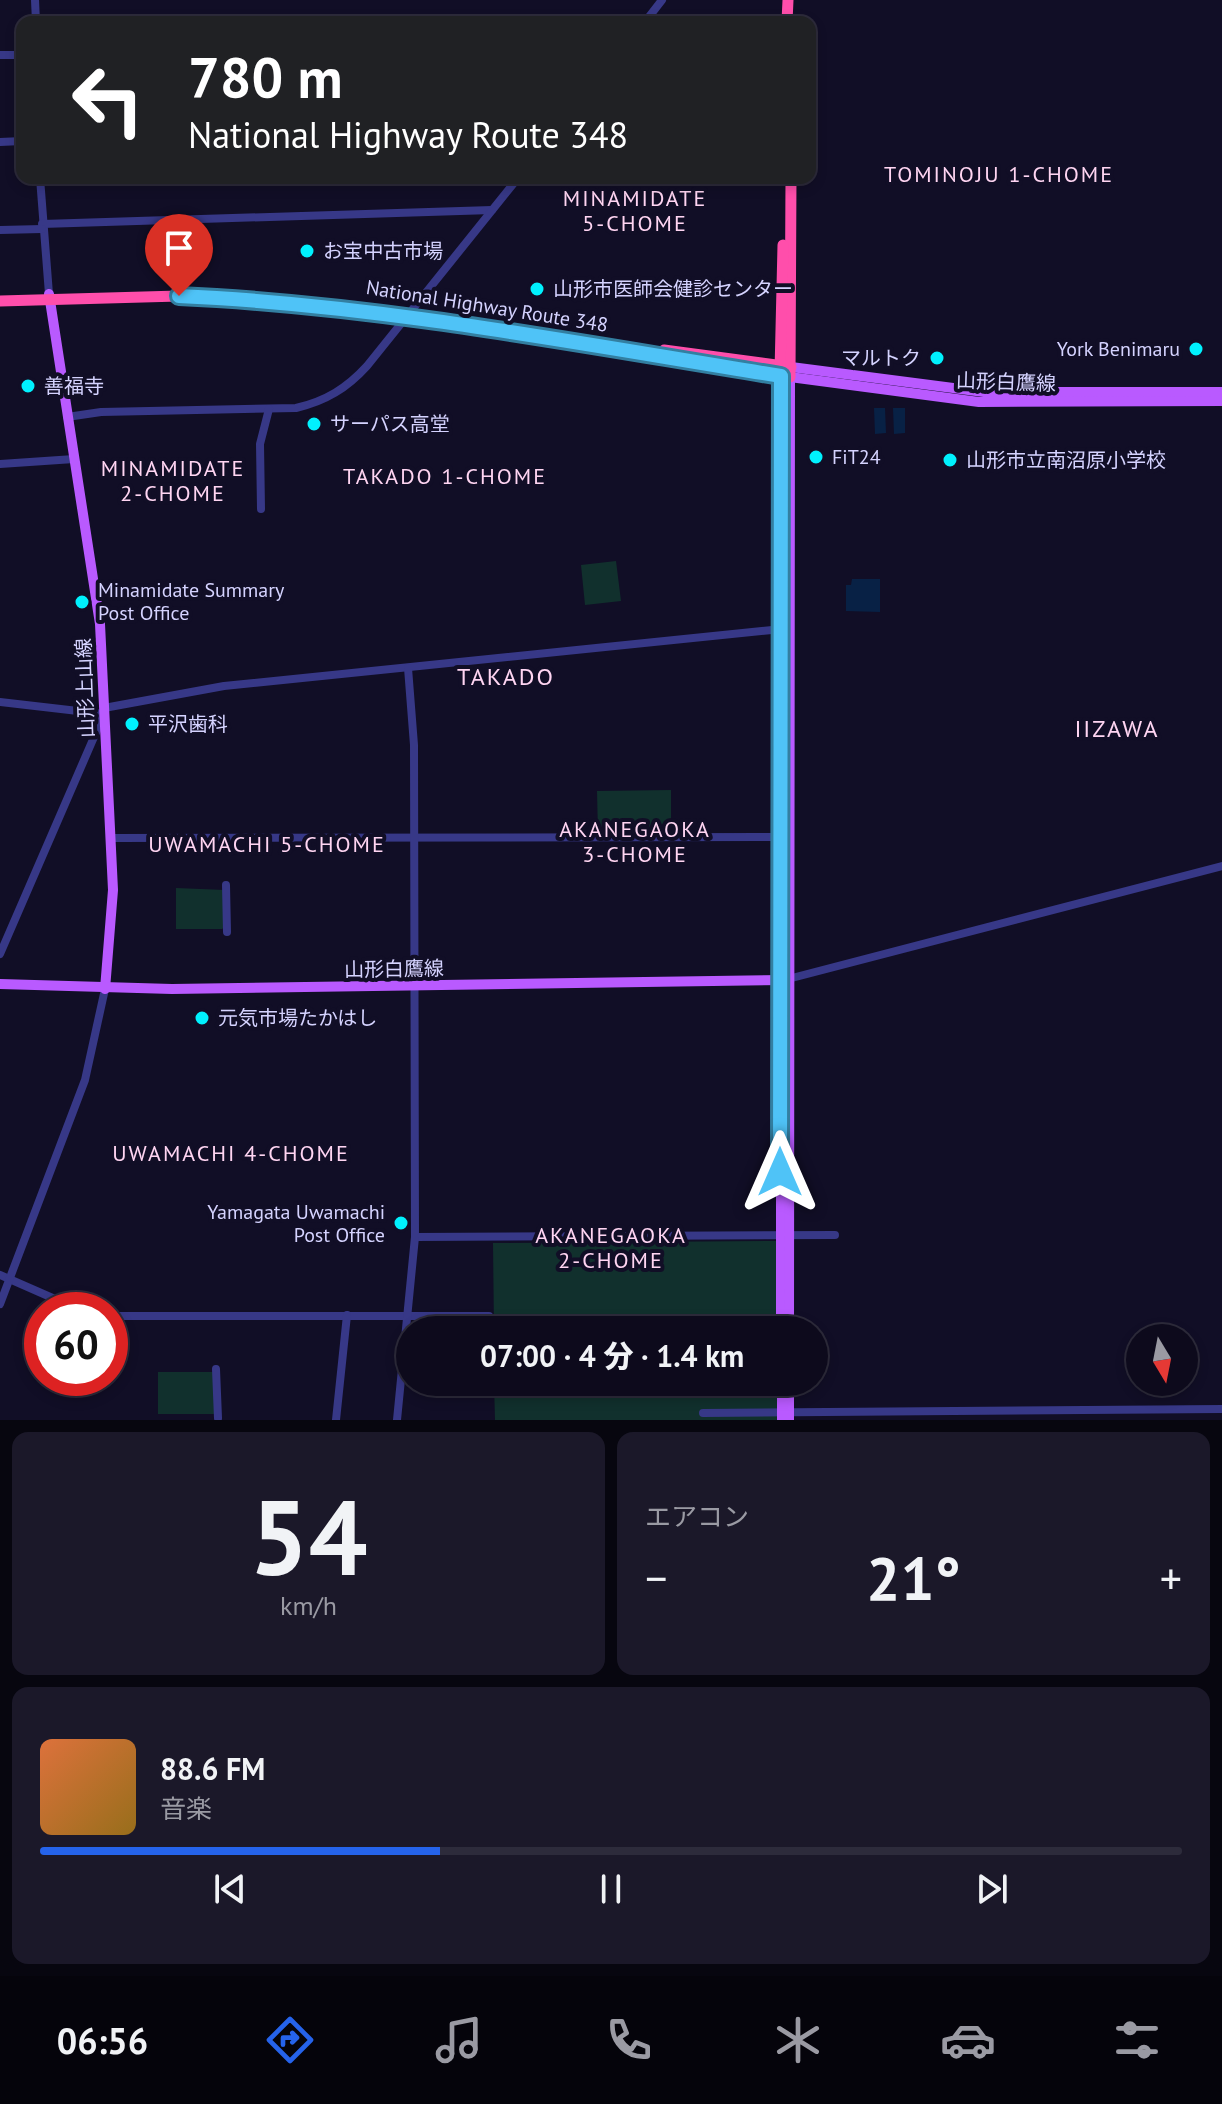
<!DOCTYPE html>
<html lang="ja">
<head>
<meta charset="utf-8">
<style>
	:root { --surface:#0d0a1c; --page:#1b1829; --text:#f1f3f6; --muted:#9a9aa3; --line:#2d2b3b; --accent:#2563eb }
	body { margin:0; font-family:"PT Sans","Noto Sans JP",sans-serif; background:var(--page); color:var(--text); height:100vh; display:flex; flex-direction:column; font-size:30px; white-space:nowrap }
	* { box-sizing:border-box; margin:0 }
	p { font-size:26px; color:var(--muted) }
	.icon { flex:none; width:44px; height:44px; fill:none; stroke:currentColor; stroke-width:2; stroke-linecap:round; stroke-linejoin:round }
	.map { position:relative; height:1420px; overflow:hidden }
	.details { display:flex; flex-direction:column; gap:12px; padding:12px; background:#07060f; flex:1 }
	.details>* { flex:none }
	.banner { position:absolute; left:16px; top:16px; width:800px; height:168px; border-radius:16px; box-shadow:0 4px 12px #0003,0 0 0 2px var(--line); background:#202124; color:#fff; overflow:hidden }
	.needle { width:52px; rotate:170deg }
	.fabs { position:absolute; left:1126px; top:1324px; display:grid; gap:16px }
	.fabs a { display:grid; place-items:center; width:72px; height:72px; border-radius:50%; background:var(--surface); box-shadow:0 4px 12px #0003,0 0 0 2px var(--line); font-size:40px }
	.speed { position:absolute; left:24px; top:1292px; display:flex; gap:16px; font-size:40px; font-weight:700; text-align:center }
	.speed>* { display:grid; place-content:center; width:104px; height:104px; border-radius:50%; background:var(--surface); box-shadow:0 4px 12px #0003,0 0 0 2px var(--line); line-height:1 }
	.speed .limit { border:12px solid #d22; background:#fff; color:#111 }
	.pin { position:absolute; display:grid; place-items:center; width:68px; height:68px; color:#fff; margin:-82px -34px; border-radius:50% 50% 50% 0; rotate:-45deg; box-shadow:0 0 8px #0007 }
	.pin .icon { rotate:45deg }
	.me { position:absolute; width:88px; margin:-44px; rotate:0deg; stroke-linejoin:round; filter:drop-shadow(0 0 6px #0008) }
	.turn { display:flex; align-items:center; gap:28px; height:168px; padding:0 40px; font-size:36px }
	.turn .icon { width:104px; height:104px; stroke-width:2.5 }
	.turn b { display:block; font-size:56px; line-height:68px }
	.big { font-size:60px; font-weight:800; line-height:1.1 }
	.details .tile { flex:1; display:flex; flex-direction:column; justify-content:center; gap:12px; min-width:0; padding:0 28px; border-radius:16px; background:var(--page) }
	.details .dial { align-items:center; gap:0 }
	.dial b { font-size:104px; line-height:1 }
	.song { display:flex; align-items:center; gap:24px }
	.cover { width:96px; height:96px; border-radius:12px; background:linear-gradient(135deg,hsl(20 70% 55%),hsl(40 70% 35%)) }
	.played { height:8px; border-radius:4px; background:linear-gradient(90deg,var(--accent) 35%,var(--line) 35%) }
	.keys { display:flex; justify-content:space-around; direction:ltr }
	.heat { display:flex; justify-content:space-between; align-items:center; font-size:44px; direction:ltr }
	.details .tiles { flex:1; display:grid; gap:12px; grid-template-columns:1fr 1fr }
	.tile:last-child { grid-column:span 2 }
	.trip { position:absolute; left:396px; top:1316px; width:432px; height:80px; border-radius:40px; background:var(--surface); box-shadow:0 4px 12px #0003,0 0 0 2px var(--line); font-weight:800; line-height:80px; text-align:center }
	.dock { display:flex; height:128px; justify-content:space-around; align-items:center; background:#05040b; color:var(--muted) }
	.dock .icon { width:56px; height:56px }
	.dock .on { color:var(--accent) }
	.dock b { font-size:36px; color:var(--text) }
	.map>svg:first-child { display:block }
</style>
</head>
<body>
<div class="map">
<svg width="1222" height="1420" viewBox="0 0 1222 1420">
	<rect width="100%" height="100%" fill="#110e26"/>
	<g fill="#11302d">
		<polygon points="616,561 621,601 585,605 581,565"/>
		<polygon points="671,790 671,833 598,833 597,791"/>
		<polygon points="176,888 225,890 226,926 222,929 176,929"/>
		<polygon points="776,1241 776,1330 494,1330 493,1243"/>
		<rect x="158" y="1372" width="56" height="42"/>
		<polygon points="494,1382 777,1382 777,1420 495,1420"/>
	</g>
	<g fill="#082145">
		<polygon points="874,408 885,408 886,433 875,434"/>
		<polygon points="893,408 905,408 905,433 894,434"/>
		<polygon points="852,579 880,579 880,612 846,611 846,585 851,585"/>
	</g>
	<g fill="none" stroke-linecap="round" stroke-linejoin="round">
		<g stroke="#373887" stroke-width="8">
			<polyline points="35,0 36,22"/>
			<polyline points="645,22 662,0"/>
			<polyline points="0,55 22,55"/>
			<polyline points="0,142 22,141"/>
			<polyline points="40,178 49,294"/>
			<polyline points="42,224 492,210"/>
			<polyline points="0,230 42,229"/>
			<path d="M 67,417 L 101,412 L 296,408 C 326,401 347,388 367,366 L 518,178"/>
			<polyline points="0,464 74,459"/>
			<polyline points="261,509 260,444 269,409"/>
			<polyline points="0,702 104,714 0,954"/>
			<polyline points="104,708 224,686 782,629"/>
			<polyline points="111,838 781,837"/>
			<polyline points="226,885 227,932"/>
			<polyline points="788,979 1222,866"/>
			<polyline points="415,1237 835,1235"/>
			<polyline points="0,1275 80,1310"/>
			<polyline points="0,1304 85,1080 105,989"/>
			<polyline points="110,1316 489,1316"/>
			<polyline points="216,1369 218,1418"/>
			<polyline points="703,1413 1222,1409"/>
			<polyline points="336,1420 347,1315"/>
			<polyline points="397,1420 415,1237 414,745 408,668"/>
		</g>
		<g stroke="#b95aff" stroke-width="10">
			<polyline points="49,294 100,624 113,890 105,989"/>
			<polyline points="791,367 984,392 1222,392"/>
			<polyline points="781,376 781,556"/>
			<polyline points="0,984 172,989 786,980"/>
			<polyline points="781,1330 781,808"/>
			<polyline points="789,1330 790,377 979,402 1222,401"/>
			<polyline points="789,1382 789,1420"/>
			<polyline points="782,1420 782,1382"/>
		</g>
		<g stroke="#ff4eab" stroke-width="11">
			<polyline points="787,22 788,0"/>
			<polyline points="0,301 179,296 279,301 790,377 791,178"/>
			<polyline points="664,350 791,367"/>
			<polyline points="780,372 783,245"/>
		</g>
	</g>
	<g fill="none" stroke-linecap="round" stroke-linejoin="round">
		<g stroke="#337fa1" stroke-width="20">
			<path id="route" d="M 179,296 C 381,305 581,344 781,376 L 780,1172"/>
		</g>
		<use href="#route" stroke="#4fc3f7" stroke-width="14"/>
	</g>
	<g fill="#00f1fe" stroke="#110e26" stroke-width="3">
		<circle cx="307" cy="251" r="8"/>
		<circle cx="537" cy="289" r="8"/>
		<circle cx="1196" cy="349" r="8"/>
		<circle cx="937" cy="358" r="8"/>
		<circle cx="28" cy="386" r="8"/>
		<circle cx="314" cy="424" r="8"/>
		<circle cx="816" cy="457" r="8"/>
		<circle cx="950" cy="460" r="8"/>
		<circle cx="82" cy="602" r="8"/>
		<circle cx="132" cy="724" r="8"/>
		<circle cx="202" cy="1018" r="8"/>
		<circle cx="401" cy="1223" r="8"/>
	</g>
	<g text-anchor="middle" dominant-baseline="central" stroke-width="8" stroke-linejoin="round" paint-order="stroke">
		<g font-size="20" fill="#d5d3ff" stroke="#110e26" text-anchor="start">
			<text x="323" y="251">お宝中古市場</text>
			<text x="553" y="289">山形市医師会健診センター</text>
			<text x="1180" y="349" text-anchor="end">York Benimaru</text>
			<text x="921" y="358" text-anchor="end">マルトク</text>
			<text x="44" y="386">善福寺</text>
			<text x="330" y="424">サーパス高堂</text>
			<text x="832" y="457">FiT24</text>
			<text x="966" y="460">山形市立南沼原小学校</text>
			<text x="98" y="590">Minamidate Summary<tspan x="98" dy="23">Post Office</tspan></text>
			<text x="148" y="724">平沢歯科</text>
			<text x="218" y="1018">元気市場たかはし</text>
			<text x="385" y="1212" text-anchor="end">Yamagata Uwamachi<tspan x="385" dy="23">Post Office</tspan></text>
		</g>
		<g font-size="20" fill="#d5d3ff" stroke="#110e26">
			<text transform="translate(487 306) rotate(9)">National Highway Route 348</text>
			<text transform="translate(1006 382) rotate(2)">山形白鷹線</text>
			<text transform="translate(85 688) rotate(-92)">山形上山線</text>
			<text transform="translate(394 969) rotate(-1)">山形白鷹線</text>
		</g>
		<g font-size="22" letter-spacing="2" fill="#ffd5f2" stroke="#110e26">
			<text x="999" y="174">TOMINOJU 1-CHOME</text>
			<text x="635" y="198">MINAMIDATE<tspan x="635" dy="25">5-CHOME</tspan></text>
			<text x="173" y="468">MINAMIDATE<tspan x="173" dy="25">2-CHOME</tspan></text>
			<text x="445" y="476">TAKADO 1-CHOME</text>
			<text x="635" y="829">AKANEGAOKA<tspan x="635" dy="25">3-CHOME</tspan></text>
			<text x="267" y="844">UWAMACHI 5-CHOME</text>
			<text x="231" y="1153">UWAMACHI 4-CHOME</text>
			<text x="611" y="1235">AKANEGAOKA<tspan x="611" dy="25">2-CHOME</tspan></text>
		</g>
		<g font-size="24" letter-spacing="2" fill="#ffd5f2" stroke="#110e26">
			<text x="506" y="676">TAKADO</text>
			<text x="1117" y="728">IIZAWA</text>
		</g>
	</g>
</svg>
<div class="fabs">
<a><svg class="needle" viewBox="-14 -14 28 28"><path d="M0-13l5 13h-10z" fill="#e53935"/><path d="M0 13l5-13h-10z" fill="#9a9aa3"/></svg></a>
</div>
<div class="speed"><div class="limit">60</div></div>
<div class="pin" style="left:179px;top:296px;background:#d93025"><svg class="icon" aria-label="arrive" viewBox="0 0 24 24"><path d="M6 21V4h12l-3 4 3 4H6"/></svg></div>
<svg class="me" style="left:780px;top:1172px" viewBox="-20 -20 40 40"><path d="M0-17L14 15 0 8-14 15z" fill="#4fc3f7" stroke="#fff" stroke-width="4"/></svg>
<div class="trip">07:00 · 4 分 · 1.4 km</div>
<div class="banner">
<div class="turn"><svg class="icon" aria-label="left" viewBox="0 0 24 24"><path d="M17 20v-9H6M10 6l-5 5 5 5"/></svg><div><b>780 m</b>National Highway Route 348</div></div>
</div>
</div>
<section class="details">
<div class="tiles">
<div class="tile dial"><b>54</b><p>km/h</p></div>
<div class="tile"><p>エアコン</p>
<div class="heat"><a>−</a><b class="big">21°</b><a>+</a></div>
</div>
<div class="tile">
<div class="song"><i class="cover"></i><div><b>88.6 FM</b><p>音楽</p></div></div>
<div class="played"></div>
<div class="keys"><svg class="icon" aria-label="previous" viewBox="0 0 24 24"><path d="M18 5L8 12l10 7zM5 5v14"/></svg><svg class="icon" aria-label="pause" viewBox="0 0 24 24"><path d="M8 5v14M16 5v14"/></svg><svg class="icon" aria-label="next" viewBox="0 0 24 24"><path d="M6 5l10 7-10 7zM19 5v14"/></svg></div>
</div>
</div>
</section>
<nav class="dock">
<b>06:56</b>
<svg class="icon on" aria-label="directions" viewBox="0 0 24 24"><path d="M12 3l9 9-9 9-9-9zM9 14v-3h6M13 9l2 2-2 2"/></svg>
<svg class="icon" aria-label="music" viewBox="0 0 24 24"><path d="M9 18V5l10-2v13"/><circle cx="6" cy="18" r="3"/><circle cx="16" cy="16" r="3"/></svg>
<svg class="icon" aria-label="phone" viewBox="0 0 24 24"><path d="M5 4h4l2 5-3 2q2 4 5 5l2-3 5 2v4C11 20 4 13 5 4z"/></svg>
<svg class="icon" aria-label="climate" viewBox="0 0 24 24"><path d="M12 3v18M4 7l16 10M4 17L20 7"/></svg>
<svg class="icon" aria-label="car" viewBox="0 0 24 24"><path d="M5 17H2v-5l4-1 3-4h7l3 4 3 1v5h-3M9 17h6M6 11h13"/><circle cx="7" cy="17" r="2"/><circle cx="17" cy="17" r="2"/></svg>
<svg class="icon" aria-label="filters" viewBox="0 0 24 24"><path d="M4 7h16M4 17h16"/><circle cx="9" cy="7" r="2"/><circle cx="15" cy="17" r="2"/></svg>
</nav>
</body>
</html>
